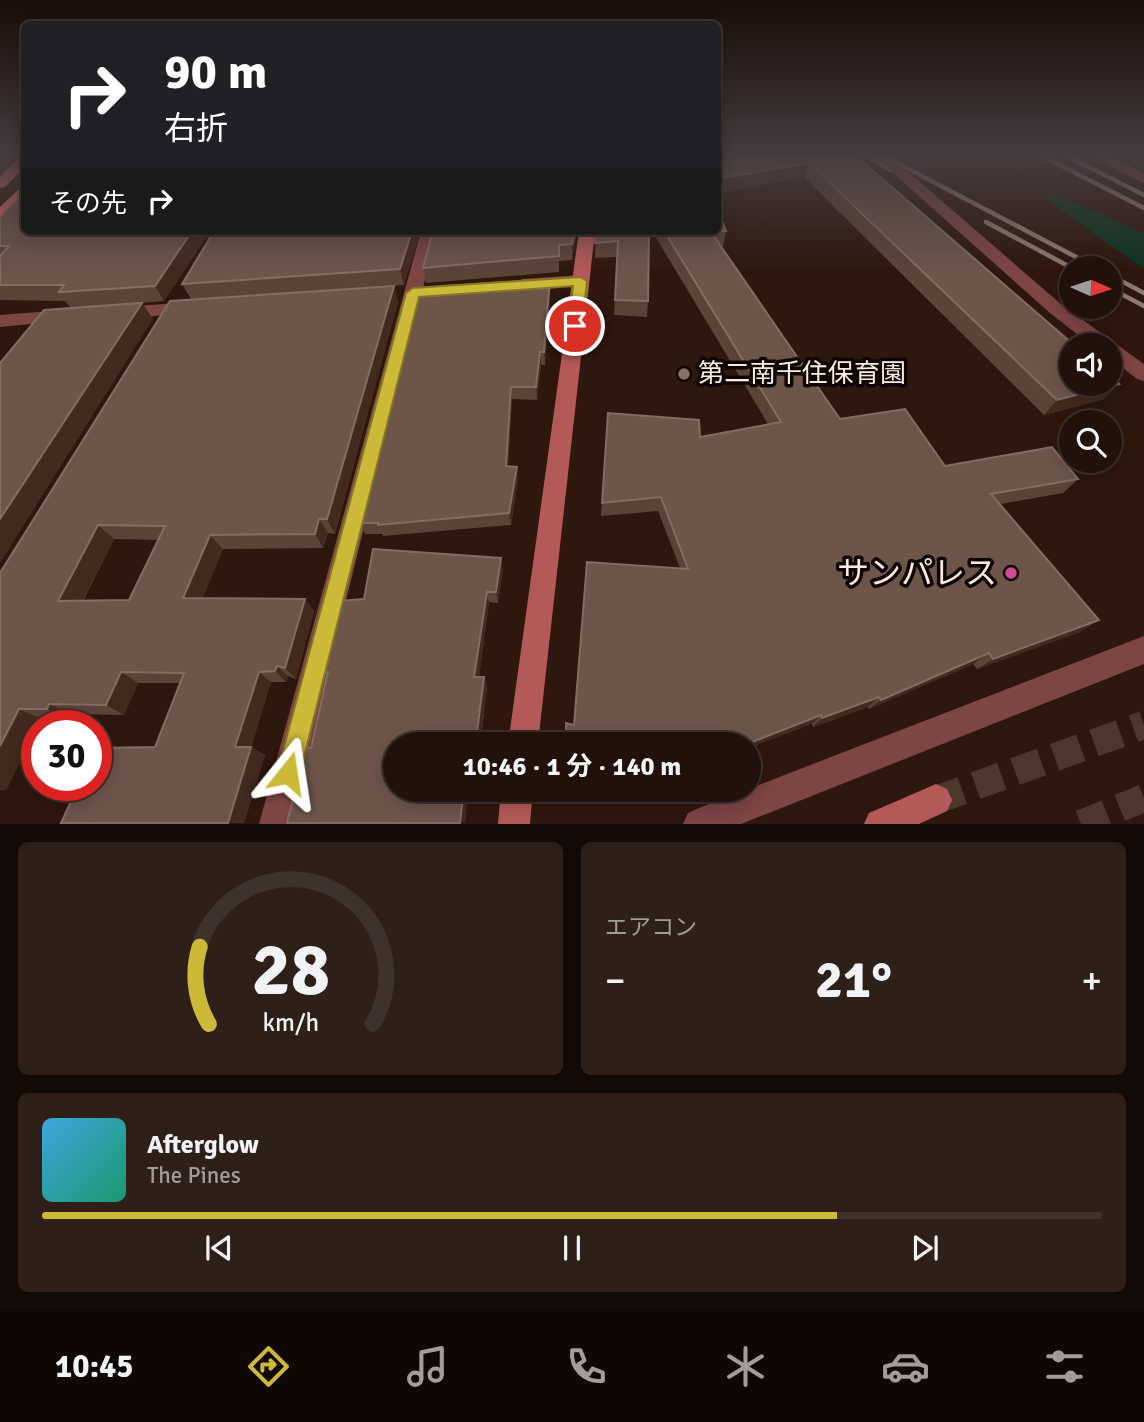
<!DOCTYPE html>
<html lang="ja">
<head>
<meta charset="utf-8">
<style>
	:root { --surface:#22110a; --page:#2e1f18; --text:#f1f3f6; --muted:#a29d9c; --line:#3f312b; --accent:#cdb938 }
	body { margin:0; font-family:Signika,"Noto Sans JP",sans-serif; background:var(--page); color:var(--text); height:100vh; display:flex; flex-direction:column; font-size:26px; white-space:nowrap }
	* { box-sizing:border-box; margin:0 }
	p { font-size:23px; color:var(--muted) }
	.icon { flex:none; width:38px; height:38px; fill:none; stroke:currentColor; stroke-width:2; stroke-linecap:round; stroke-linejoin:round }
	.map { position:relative; height:824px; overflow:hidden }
	.drawer { display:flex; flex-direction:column; gap:18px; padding:18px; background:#130906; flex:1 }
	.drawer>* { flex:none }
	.hud { position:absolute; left:21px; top:21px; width:700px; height:214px; border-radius:10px; box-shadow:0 4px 18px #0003,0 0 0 2px var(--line); background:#202124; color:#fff; overflow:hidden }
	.needle { width:46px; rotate:93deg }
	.fabs { position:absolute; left:1059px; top:256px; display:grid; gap:14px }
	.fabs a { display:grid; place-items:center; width:63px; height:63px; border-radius:50%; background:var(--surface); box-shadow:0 4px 18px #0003,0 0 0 2px var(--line); font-size:35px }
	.speed { position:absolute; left:21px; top:710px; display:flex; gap:14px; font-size:35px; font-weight:700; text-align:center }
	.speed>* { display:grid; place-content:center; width:91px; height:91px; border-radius:50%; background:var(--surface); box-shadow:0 4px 18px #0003,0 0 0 2px var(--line); line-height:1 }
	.speed .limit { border:10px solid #d22; background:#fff; color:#111 }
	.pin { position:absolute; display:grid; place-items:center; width:60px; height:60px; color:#fff; margin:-30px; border:4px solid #fff; border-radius:50%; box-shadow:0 2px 7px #0007 }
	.me { position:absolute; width:77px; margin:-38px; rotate:15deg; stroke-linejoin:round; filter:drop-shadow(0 0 5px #0008) }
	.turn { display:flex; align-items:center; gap:24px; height:147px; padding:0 28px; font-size:32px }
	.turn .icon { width:91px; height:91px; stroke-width:2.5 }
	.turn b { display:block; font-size:49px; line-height:60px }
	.then { display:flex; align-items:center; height:66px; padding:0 28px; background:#0003; gap:14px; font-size:26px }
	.big { font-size:52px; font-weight:700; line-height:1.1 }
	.drawer .widget { flex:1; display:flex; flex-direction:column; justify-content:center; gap:10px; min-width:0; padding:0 24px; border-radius:10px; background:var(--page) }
	.drawer .dial { align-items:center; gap:0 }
	.dial svg { height:182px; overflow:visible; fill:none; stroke:var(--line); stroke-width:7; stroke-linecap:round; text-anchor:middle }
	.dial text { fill:var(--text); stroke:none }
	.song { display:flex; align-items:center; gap:21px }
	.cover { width:84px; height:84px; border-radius:10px; background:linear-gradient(135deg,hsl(200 70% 55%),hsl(160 70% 35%)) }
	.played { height:7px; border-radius:4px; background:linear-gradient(90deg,var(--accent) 75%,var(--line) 75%) }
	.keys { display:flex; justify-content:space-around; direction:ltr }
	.heat { display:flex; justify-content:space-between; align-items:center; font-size:38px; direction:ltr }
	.drawer .tiles { flex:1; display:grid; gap:18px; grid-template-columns:1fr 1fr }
	.widget:last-child { grid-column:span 2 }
	.trip { position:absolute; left:383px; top:732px; width:378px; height:70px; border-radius:35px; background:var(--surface); box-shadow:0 4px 18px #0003,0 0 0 2px var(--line); font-weight:700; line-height:70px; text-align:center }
	.menu { display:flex; height:112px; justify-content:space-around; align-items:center; background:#0e0704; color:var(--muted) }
	.menu .icon { width:49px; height:49px }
	.menu .current { color:var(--accent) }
	.menu b { font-size:32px; color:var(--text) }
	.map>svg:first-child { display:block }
</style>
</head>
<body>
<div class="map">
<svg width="1144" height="824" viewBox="0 0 1144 824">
	<rect width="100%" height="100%" fill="#2e170d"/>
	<polygon fill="#0e3322" points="1056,194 1144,234 1144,269 1043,197"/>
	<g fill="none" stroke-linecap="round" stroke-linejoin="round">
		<g stroke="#4d372d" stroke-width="28" stroke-dasharray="28 14" stroke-linecap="butt">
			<polyline points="936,800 1144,725"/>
			<polyline points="1081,824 1144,798"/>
		</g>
		<g fill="#7d4544" fill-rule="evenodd">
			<polygon points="874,156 890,156 1062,305 1144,364 1144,381 1137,379 1110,358 1110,345 1091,345 1050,313"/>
			<polygon points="1089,156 1108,156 1144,173 1144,183"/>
			<polygon points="421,231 437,231 291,824 259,824"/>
			<polygon points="580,275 586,277 589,281 586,285 522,291 513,285 522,279"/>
			<polygon points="193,302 202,308 199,312 121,319 112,313 121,307"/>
			<polygon points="64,310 70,312 73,316 70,320 0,327 0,315"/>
			<polygon points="1144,636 1144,664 741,824 683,824 688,813 699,808"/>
		</g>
		<g fill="#b35a59" fill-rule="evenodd">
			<polygon points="579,231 595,231 538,744 508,744"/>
			<polygon points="936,784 947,789 952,800 947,811 919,824 864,824 869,813"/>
			<polygon points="501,789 533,789 530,824 498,824"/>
		</g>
		<g fill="#dc6969" fill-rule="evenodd">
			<polygon points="24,157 24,168 5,187 0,188 0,176 19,158"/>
			<polygon points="24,188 24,200 5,218 0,220 0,207 19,189"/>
		</g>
		<g stroke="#8e7a71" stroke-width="4.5">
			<polyline points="868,156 890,170"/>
			<polyline points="884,156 1097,268"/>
			<polyline points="1042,156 1144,208"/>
			<polyline points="1067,156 1144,195"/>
			<polyline points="986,222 1072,268"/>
			<polyline points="1110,275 1144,293"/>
			<polyline points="1110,288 1144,306"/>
		</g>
	</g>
	<g fill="#5c4338" fill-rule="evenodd">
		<polygon points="718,156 856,156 1104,399 1044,415 804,177"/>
		<polygon points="0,217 24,231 210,231 164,301 142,303 153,319 71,308 65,301 0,300"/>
		<polygon points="420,231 404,285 191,299 182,284"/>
		<polygon points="577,231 572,260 559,261 559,272 426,283 423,268"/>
		<polygon points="596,231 649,231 648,301 647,317 614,315 617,257 595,258"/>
		<polygon points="652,231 726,231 723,247 721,247 840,419 945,466 1078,479 1063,493 1000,504 1099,620 1080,632 977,669 973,664 869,709 868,707 813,727 812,724 574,725 680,568 658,511 601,516 608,413 700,437 768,424"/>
		<path d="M 394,286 L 398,302 L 335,534 L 328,533 L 323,548 L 223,549 L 202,599 L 305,599 L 314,611 L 296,679 L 288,676 L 286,682 L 271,682 L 251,747 L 265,755 L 244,823 L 61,823 L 155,747 L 180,683 L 138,683 L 124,715 L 70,714 L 68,718 L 42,719 L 38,726 L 37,726 L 37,728 L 6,790 L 0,790 L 0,573 ZM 114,539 L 158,540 L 129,600 L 83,601 Z"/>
		<polygon points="550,292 545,365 541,365 537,400 512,399 508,467 518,479 511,525 383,536 382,534 365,534 360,523"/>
		<polygon points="503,569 498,603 489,602 479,677 484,677 487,686 481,739 473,739 396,789 468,789 465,823 287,823 311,748 327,679 321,672 364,599"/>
		<polygon points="590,789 642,789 614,800 607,800"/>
	</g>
	<g fill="#422a1f">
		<polygon points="809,163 804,177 718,194 718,179"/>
		<polygon points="192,231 210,231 164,301 155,286"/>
		<polygon points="412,231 420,231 404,285 400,269"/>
		<polygon points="575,231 577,231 572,260 572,244"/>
		<polygon points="550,279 550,292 545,365 544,352"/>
		<polygon points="394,286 398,302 335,534 327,519"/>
		<polygon points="142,303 153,319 0,563 0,519"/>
		<polygon points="540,352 541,365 537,400 536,387"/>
		<polygon points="1119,384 1104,399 1044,415 1057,400"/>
		<polygon points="511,387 512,399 507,478 506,466"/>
		<polygon points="517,467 518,479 511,525 509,513"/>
		<polygon points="319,519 328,533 323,548 315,534"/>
		<polygon points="98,525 114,539 76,613 58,601"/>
		<polygon points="210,535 223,549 197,611 183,598"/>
		<polygon points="501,558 503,569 498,603 496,592"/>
		<polygon points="487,592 489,602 478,686 474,677"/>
		<polygon points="305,599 314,611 296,679 285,668"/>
		<polygon points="1099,620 1080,632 977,669 993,659"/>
		<polygon points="989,653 973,664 869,709 881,700"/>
		<polygon points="277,666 288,676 286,682 275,671"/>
		<polygon points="121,672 138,683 124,715 106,705"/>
		<polygon points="259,672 271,682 249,755 235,747"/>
		<polygon points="484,677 487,686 481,739 477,732"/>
		<polygon points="879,697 868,707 813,727 822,718"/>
		<polygon points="49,704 70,714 68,718 47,709"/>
		<polygon points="19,709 42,719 38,726 37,726 37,728 6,790 0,789 0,746"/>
		<polygon points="821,715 812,724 749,748 749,744 747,744"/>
		<polygon points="470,731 473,739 473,744 469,744"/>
		<polygon points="251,747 265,755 244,823 228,823"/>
		<polygon points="464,789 468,789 465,823 460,823"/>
		<polygon points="628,789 642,789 614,800 616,794"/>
	</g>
	<g fill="#6d554a" stroke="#836c62" stroke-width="2" fill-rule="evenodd">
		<polygon points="718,156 856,156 1074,345 1071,345 1071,383 1110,383 1110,376 1119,384 1057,400 809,163 718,179"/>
		<polygon points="24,193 24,231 192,231 155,286 59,292 64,285 0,285 0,256 9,246 0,246 0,217"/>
		<polygon points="718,212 726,231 711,232 840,419 905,409 945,466 1052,447 1078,479 991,494 1099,620 993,659 989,653 881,700 879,697 822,718 821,715 747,744 566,744 566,723 574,725 587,562 688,569 661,497 602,503 608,413 699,420 700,437 781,422 664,231 718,231"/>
		<polygon points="214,231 412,231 400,269 182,284"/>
		<polygon points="433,231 575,231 572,244 559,245 559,256 423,268"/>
		<polygon points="596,231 649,231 648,301 615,300 618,241 595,243"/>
		<polygon points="550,279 544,352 540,352 536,387 511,387 506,466 517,467 509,513 378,525 378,523 360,523 420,288"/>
		<path d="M 394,286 L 327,519 L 319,519 L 315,534 L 210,535 L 183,598 L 305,599 L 285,668 L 277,666 L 275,671 L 259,672 L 235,747 L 251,747 L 228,823 L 61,823 L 78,786 L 96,786 L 96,748 L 155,747 L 184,673 L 121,672 L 106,705 L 49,704 L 47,709 L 19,709 L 0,746 L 0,573 L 170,301 ZM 98,525 L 165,526 L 129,600 L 58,601 Z"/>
		<polygon points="142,303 0,519 0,363 44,310"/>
		<polygon points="373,549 501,558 496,592 487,592 474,677 484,677 477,732 470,731 469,744 396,744 396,789 464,789 460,823 287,823 306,748 311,748 328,672 321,672 339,601 364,599"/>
		<polygon points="602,789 628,789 616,794 609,794"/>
	</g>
	<linearGradient id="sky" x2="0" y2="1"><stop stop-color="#190d07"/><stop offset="0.57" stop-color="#463c40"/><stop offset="1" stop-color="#463c40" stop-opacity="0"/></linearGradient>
	<rect width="1144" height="272" fill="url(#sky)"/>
	<polygon fill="#cdb938" stroke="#857824" stroke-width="2" points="580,277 587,281 582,326 575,331 568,326 573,286 419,297 300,773 297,781 288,784 280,781 277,773 406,293 413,288"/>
	<circle fill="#8d6e63" stroke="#0f0603" stroke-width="2.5" cx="684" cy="374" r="7"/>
	<circle fill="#d1479c" stroke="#0f0603" stroke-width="2.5" cx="1011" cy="573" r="7"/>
	<g text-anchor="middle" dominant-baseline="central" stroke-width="7" stroke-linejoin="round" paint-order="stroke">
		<g font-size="26" fill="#fbebe4" stroke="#0f0603" text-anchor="start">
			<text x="698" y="374">第二南千住保育園</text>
		</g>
		<g font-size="32" fill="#fbebe4" stroke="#0f0603" text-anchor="end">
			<text x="997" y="573">サンパレス</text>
		</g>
	</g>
</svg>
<div class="fabs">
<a><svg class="needle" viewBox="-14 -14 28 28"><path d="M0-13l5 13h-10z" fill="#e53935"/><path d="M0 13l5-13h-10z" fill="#a29d9c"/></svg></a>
<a><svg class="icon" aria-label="sound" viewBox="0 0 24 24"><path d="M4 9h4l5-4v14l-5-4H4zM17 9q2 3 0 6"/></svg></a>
<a><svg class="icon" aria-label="search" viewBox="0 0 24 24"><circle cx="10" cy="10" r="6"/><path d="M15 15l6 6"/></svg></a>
</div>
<div class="speed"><div class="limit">30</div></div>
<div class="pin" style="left:575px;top:326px;background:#d93025"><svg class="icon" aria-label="arrive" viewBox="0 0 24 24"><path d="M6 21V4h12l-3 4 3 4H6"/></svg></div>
<svg class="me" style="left:288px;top:773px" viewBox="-20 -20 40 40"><path d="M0-17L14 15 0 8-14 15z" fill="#cdb938" stroke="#fff" stroke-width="4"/></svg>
<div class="trip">10:46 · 1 分 · 140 m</div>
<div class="hud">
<div class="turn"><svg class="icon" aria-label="right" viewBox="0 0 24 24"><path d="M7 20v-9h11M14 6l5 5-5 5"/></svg><div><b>90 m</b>右折</div></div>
<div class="then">その先<svg class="icon" aria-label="right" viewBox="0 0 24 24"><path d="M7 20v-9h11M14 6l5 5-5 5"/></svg></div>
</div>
</div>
<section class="drawer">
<div class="tiles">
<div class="widget dial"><svg viewBox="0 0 100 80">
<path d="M14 69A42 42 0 1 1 86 69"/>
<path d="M14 69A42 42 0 0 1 10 35" stroke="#cdb938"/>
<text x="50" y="56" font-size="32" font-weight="700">28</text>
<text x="50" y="72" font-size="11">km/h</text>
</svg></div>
<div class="widget"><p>エアコン</p>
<div class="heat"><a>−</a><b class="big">21°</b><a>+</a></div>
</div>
<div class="widget">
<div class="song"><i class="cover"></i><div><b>Afterglow</b><p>The Pines</p></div></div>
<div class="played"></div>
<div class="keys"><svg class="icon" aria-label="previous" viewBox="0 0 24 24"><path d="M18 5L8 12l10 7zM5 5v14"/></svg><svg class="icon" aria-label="pause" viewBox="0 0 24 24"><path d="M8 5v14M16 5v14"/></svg><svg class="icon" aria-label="next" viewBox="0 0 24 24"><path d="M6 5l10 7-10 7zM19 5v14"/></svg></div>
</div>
</div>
</section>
<nav class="menu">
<b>10:45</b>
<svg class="icon current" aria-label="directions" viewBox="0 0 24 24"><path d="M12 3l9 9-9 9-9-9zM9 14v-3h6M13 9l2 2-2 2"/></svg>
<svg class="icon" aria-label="music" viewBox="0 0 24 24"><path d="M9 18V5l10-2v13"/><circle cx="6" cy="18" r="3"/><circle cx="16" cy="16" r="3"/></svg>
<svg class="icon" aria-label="phone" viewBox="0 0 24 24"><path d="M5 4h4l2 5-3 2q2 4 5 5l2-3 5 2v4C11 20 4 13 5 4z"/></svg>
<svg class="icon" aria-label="climate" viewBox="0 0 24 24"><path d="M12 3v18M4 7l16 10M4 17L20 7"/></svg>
<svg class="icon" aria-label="car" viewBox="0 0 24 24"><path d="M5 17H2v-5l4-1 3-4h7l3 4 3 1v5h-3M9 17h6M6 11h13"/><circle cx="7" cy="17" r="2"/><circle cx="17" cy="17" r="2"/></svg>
<svg class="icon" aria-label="filters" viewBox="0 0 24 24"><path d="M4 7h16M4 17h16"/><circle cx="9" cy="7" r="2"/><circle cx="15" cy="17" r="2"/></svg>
</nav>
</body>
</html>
